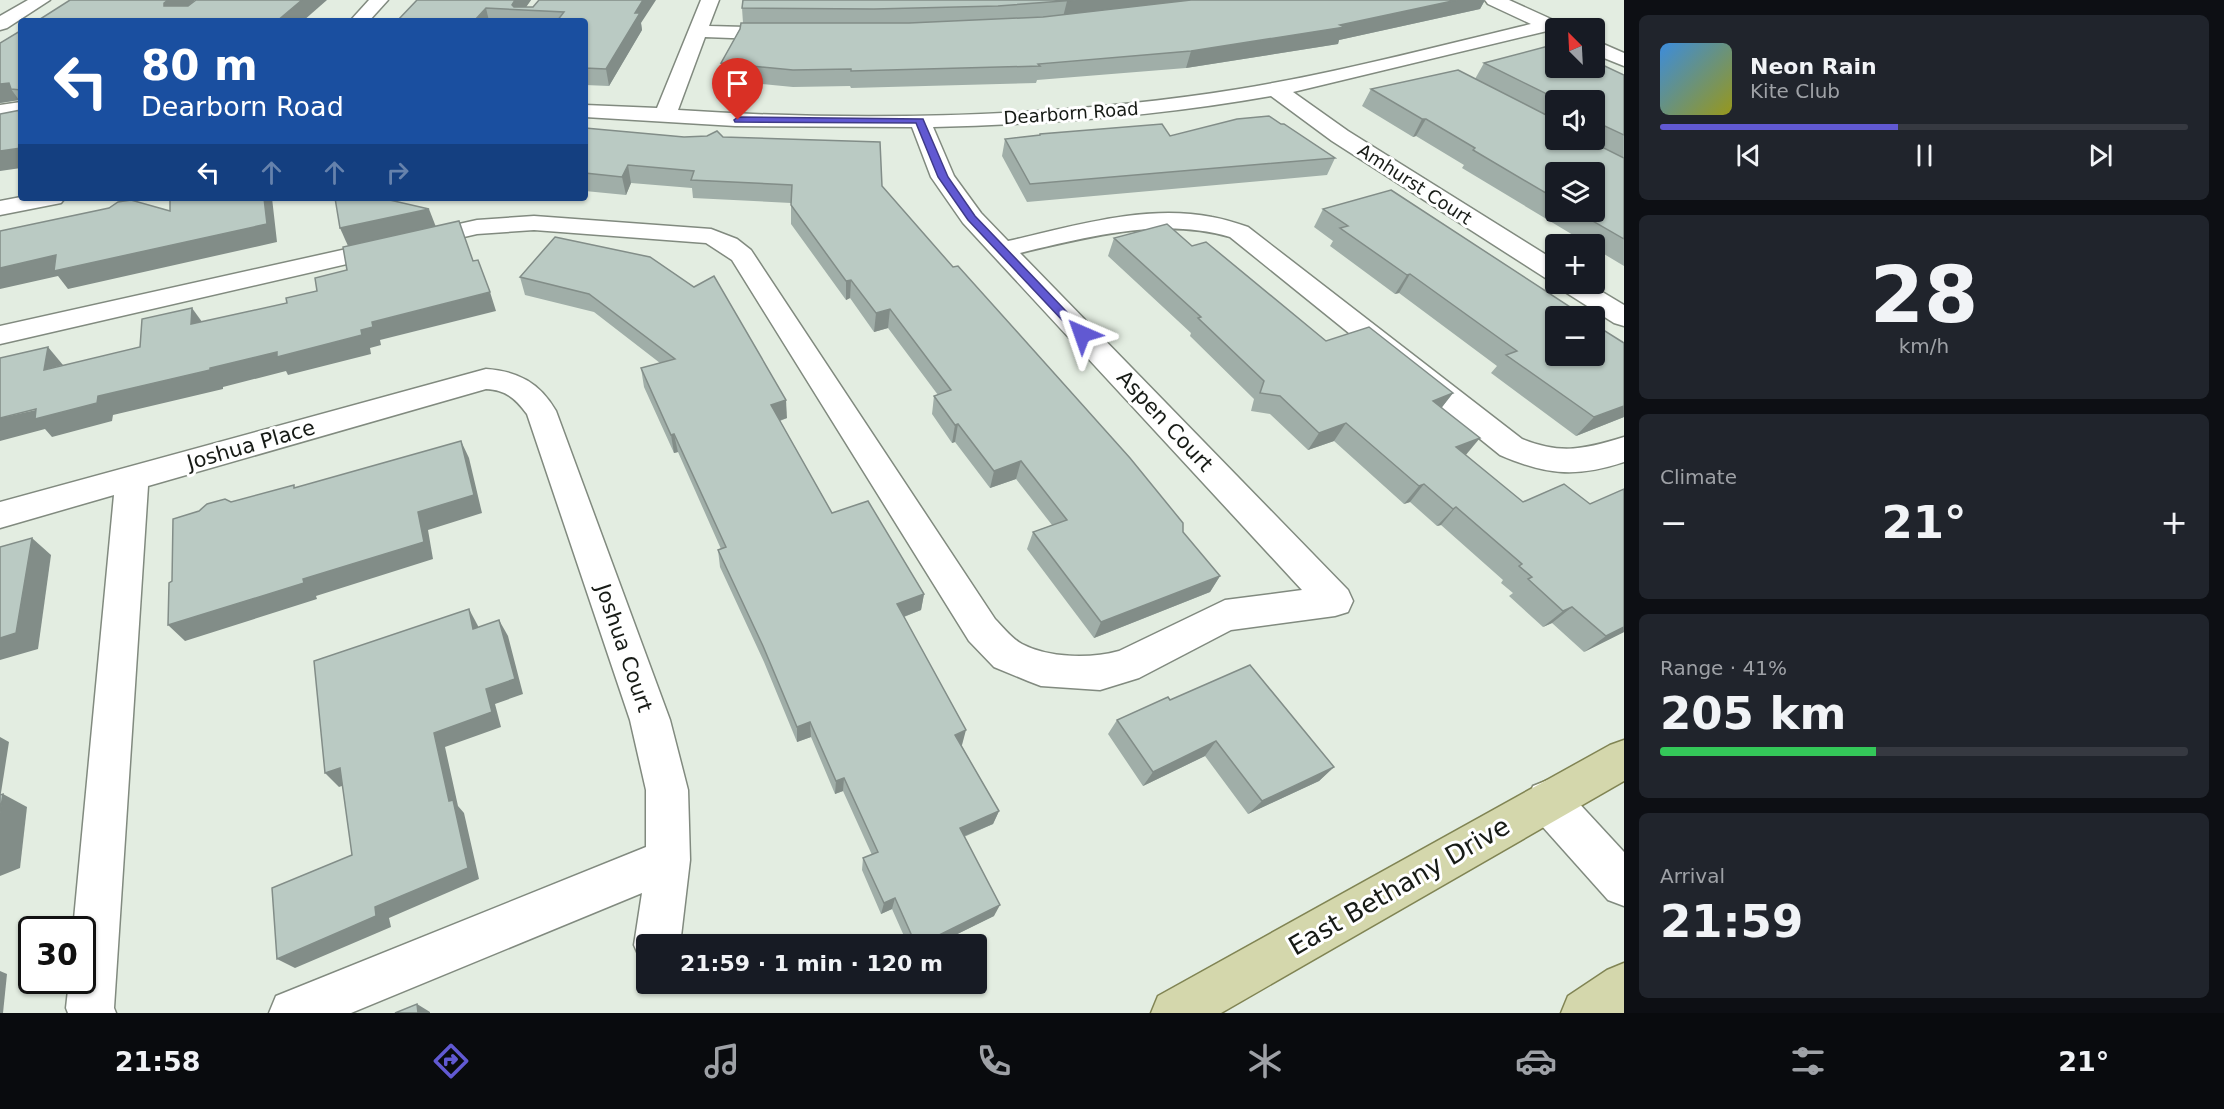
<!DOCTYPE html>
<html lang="en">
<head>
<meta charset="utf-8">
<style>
	:root { --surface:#171b24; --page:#20242c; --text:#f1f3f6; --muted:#9ea1a6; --line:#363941; --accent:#6159d2 }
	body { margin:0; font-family:"DejaVu Sans",sans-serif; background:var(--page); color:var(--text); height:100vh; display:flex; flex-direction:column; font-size:22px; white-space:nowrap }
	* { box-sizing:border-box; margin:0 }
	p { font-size:20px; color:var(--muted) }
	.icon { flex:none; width:33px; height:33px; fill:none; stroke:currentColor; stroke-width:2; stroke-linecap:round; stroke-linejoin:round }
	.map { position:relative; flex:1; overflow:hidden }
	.sheet { display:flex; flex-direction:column; gap:15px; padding:15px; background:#0d0f14; width:600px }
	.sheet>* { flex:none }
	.guide { position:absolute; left:18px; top:18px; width:570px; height:183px; border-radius:6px; box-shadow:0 2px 4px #0004; background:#1a4fa0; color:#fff; overflow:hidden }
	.needle { width:39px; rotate:336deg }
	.buttons { position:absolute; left:1545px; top:18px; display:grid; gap:12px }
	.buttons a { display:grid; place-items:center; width:60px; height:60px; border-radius:6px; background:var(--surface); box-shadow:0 2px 4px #0004; font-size:30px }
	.speed { position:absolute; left:18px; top:916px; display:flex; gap:12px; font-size:30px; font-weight:700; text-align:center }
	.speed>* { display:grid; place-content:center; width:78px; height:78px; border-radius:50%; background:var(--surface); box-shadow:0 2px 4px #0004; line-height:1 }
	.speed .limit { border:3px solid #111; border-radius:9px; background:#fff; color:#111 }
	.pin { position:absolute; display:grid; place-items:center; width:51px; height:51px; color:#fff; margin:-62px -26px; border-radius:50% 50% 50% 0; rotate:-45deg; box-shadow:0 0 6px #0007 }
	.pin .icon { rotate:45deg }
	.me { position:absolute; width:66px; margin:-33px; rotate:317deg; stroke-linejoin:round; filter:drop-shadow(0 0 4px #0008) }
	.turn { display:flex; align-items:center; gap:21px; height:126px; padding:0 24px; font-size:27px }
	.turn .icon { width:78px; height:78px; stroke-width:2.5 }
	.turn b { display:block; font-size:42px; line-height:51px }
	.lanes { display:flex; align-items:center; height:57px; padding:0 24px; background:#0003; justify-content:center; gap:30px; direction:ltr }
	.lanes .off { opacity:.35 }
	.big { font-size:45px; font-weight:700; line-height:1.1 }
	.sheet .widget { flex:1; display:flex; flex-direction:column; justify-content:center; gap:9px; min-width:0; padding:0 21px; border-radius:9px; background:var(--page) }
	.sheet .dial { align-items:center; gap:0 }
	.dial b { font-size:78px; line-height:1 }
	.song { display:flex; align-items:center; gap:18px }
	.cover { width:72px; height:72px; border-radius:9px; background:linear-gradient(135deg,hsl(210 70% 55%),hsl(60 70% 35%)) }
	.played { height:6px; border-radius:3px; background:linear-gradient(90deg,var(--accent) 45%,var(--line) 45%) }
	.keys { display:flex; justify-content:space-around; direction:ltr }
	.heat { display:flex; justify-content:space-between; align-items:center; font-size:33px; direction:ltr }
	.charge { height:9px; border-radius:4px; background:linear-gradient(90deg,#34c759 41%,var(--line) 0) }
	.trip { position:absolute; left:636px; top:934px; width:351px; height:60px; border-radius:6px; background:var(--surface); box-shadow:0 2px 4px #0004; font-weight:700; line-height:60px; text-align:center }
	.dock { display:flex; height:96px; justify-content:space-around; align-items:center; background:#090b0e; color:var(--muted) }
	.dock .icon { width:42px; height:42px }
	.dock .current { color:var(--accent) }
	.dock b { font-size:27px; color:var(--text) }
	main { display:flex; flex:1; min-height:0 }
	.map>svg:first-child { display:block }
</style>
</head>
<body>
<main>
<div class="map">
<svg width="1624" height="1013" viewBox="0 0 1624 1013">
	<rect width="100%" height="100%" fill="#e3ede1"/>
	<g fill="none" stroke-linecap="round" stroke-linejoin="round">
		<g stroke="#818a7f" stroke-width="3">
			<g id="minor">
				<polygon points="28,0 50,0 7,28 0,30 0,16"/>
				<polygon points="369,0 388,0 369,21 350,21"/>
				<path d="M 701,0 L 719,0 L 709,26 L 783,28 L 790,30 L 792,34 L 790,38 L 783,40 L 705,37 L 678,110 C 859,122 1059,118 1239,89 C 1337,73 1434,47 1531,24 L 1488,4 L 1485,0 L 1509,0 L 1562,24 L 1564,28 L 1556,28 L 1556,34 L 1547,31 L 1293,92 L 1348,131 L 1556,261 L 1556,281 L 1547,279 L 1332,141 L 1271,96 C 1160,116 1047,124 933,127 L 954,176 L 981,213 L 1008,241 C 1074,226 1145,204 1212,217 C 1224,219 1236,223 1248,227 L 1522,439 C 1561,455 1585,449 1624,437 L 1624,462 C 1576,478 1546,475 1500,455 L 1230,237 C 1161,217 1088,237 1020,253 L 1348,590 L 1353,601 L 1348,612 L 1335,616 L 1231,630 L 1139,678 L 1100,690 L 1041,686 L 1028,681 L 994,667 L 969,641 L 732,260 L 706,243 L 534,230 L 477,234 L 0,344 L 0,326 L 477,220 L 534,216 L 711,229 L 737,239 L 751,250 L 995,619 C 1003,627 1012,639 1022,644 C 1049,658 1090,659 1119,651 L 1225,600 L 1302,590 L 963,223 L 931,177 L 912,127 L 735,126 L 585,117 L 585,105 L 657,108 Z"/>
				<polygon points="1594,40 1624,53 1624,66 1594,54"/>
				<polygon points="21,102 21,114 0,117 0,105"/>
				<polygon points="21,197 21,198 65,198 61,203 0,215 0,201"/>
				<polygon points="1558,284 1589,284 1624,305 1624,326 1614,323 1562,290"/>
				<path d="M 486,369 C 518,371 540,383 556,411 L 670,720 L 688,790 L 690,860 L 680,945 L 646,945 L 646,964 L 641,961 L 634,945 L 642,893 L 351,1013 L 269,1013 L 276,996 L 646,847 L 646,790 L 630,720 L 527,414 C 515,398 506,390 486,389 L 148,486 L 114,1008 L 116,1013 L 68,1013 L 66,1008 L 69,981 L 82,981 L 82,930 L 73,930 L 114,495 L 0,528 L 0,502 Z"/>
				<polygon points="1548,780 1563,786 1624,852 1624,906 1608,900 1533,816 1527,801 1533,786"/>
			</g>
		</g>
		<g stroke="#808453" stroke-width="3">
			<g id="major">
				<polygon points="1624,740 1624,781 1221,1013 1151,1013 1158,996 1610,745"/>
				<polygon points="1624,963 1624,1013 1561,1013 1568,996 1607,970"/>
			</g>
		</g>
		<use href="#minor" fill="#fff" fill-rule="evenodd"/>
		<use href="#major" fill="#d4d7ac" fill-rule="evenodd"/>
	</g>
	<g fill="#a0aea8" fill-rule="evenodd">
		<polygon points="417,0 531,0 526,7 641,23 642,30 609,86 585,85 585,21 397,21"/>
		<polygon points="743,0 1485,0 1480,9 1339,40 1338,44 1186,68 1037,80 1036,83 851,88 850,86 793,87 722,80 721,63 743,23 742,8"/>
		<polygon points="21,31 21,103 19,100 0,103 0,43"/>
		<path d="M 1484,63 L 1624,75 L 1624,266 L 1594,248 L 1594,244 L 1588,244 L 1462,168 L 1464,165 L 1416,136 L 1413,137 L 1362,106 L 1371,89 L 1475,79 ZM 1556,100 L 1594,100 L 1594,140 L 1556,140 ZM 1556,172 L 1594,212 L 1556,212 Z"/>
		<polygon points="585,128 684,137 723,137 882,186 1220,576 1210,592 1094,638 1027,549 1033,532 1052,525 1016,479 990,488 955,442 952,443 932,414 934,396 938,395 888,328 874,332 850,298 846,300 791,224 791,203 693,198 692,188 631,183 626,195 585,191"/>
		<polygon points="1040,134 1170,136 1335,158 1327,175 1027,202 1002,156 1005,139 1039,135"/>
		<polygon points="1323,209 1624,343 1624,417 1576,436 1491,373 1497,366 1399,293 1395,294 1330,246 1333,241 1314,227"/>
		<polygon points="555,237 787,418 780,421 832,513 924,594 921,610 904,617 961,745 999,811 993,824 964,837 994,916 935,945 908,945 892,909 881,914 862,870 863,858 872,855 843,791 835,794 811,737 797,742 764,662 720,567 718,550 721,549 678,452 674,453 644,387 641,368 660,363 594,312 525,295 520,277"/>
		<polygon points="1114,238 1192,246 1326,341 1453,393 1442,407 1465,455 1624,632 1584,652 1552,623 1543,627 1509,596 1513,593 1501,583 1503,580 1441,525 1437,526 1410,502 1404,504 1334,441 1308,450 1270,414 1251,411 1254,399 1190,336 1191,333 1108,256"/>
		<polygon points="1170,700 1334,767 1319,781 1248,814 1205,756 1143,786 1108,734 1117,720"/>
	</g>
	<g fill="#828d88">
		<polygon points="168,0 195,0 172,21 164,6 164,3"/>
		<polygon points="302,0 327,0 303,21 277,21"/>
		<polygon points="515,0 531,0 524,10 513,9 512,5"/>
		<polygon points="643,0 656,0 641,23 642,30 609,86 606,69 635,13"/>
		<polygon points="1076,0 1197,0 1063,17 1067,1"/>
		<polygon points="1457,0 1485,0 1480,9 1339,40 1338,44 1186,68 1191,51 1340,25"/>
		<polygon points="486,8 489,21 474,21"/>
		<polygon points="9,83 11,89 19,100 0,103 0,84"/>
		<polygon points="1422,119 1426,119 1416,136 1413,137"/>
		<polygon points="21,148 21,168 0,171 0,151"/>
		<polygon points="628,165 631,183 626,195 622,177"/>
		<polygon points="264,198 272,198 277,242 68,289 58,276 0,289 0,268"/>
		<polygon points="429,209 436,227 348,246 340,228"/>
		<polygon points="1410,274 1399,293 1395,294 1407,275"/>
		<polygon points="851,280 850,298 846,300 846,281"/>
		<polygon points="490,292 496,311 380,340 381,345 370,348 371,354 288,375 286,371 223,387 223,389 113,415 112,421 52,437 45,429 0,441 0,418 98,396 361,330 372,322"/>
		<polygon points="192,308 205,326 191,324"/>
		<polygon points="890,309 888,328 874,332 876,313"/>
		<polygon points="48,347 63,365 44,370"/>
		<polygon points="1453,393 1439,411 1433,401"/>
		<polygon points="786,400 787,418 772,423 771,405"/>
		<polygon points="1624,406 1624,417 1576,436 1594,417"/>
		<polygon points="1346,423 1334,441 1308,450 1319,433"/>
		<polygon points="958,424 955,442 952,443 955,425"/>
		<polygon points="674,434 678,452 674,453 671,435"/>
		<polygon points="1480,438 1465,456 1456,447"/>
		<polygon points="461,441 469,458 482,513 428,530 433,559 316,596 317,599 185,641 168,625 303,579 418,512"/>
		<polygon points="1021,461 1016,479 990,488 994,471"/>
		<polygon points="1424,484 1410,502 1404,504 1419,486"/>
		<polygon points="1456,507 1441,525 1437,526 1453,509"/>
		<polygon points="32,538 51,555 38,649 0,660 0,638"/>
		<polygon points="1220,576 1210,592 1094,638 1101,622"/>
		<polygon points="924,594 921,610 895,620 897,604"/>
		<polygon points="1572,607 1552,623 1543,627 1563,611"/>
		<polygon points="469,609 478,626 482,645 473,629"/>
		<polygon points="499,620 508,636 523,694 495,704 501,727 445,747 458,806 464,813 479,879 389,918 391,927 295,968 277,959 375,907 449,801 434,733 486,689"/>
		<polygon points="1624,627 1624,632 1584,652 1606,636"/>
		<polygon points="810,722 811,737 797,742 797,727"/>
		<polygon points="966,730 962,745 951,749 955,735"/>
		<polygon points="0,737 9,742 0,799"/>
		<polygon points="1216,741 1205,756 1143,786 1153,772"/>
		<polygon points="1334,767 1319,781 1248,814 1262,801"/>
		<polygon points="340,768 353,782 339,787 325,773"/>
		<polygon points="844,778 843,791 835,794 836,781"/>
		<polygon points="3,794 27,807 20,868 0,876 0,813"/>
		<polygon points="999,811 993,824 955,840 960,828"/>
		<polygon points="895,898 892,909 881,914 884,903"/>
		<polygon points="1000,905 994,916 935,945 919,945"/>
		<polygon points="0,971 7,974 3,1013 0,1013"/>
		<polygon points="417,1004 430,1012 430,1013 418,1013"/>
	</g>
	<g fill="#bacac3" stroke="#828d88" stroke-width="1.5">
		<polygon points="70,0 168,0 164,3 164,6 188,6 196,0 302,0 277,21 37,21"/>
		<polygon points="417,0 515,0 512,5 514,7 533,7 539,0 643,0 635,13 640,13 606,69 585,68 585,21 557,21 564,12 486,8 474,21 397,21"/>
		<polygon points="743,0 1076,0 998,6 874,9 742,8"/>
		<polygon points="1191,0 1457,0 1340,25 1345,27 1191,51 1038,64 1040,66 851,71 851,69 793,70 721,63 740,29 741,23 909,23 1043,17"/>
		<polygon points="20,31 21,31 21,90 11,89 9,83 0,84 0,43"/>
		<polygon points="1556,44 1556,68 1594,68 1594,61 1624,75 1624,135 1594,121 1594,100 1559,100 1484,63"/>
		<polygon points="1458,70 1556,120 1556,140 1588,140 1624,158 1624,239 1577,212 1594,212 1594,172 1556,172 1556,199 1473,150 1475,148 1426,119 1422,119 1371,89"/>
		<polygon points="21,110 21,148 0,151 0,114"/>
		<polygon points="1269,116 1281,124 1284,124 1335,158 1030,184 1005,139 1040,135 1040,134 1162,124 1170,136 1237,119"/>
		<polygon points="585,128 684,137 707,136 717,131 723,137 880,142 882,186 953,267 958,266 1130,458 1183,523 1183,532 1220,576 1101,622 1033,532 1067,520 1021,461 994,471 958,424 955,425 934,396 951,390 890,309 876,313 851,280 846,281 791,205 792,185 691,180 694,171 628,165 622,177 585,173"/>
		<polygon points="1391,190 1584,316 1556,316 1556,356 1594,356 1594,324 1624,343 1624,406 1594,417 1506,355 1517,351 1410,274 1407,275 1340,228 1348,226 1323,209"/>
		<polygon points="170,198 264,198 267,224 54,271 56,255 0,268 0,231 109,208 118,202 131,200 170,211"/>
		<polygon points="335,198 381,198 429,209 340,228"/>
		<polygon points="459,221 473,261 478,260 490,292 372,322 373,327 361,330 362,335 277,357 277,352 210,368 210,370 98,396 97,403 35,419 36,409 0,418 0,358 48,347 44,370 140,347 142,319 192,308 191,324 287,303 286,298 317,291 315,278 347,270 343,247"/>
		<polygon points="1167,224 1192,246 1206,242 1326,341 1369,327 1453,393 1433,401 1480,438 1456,447 1523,502 1564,484 1590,504 1624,489 1624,627 1606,636 1572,607 1563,611 1528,579 1532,577 1519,566 1522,564 1456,507 1453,509 1424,484 1419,486 1346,423 1319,433 1280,396 1260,393 1264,381 1198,318 1201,317 1114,238"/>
		<polygon points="555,237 650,257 694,287 714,276 786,400 771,405 832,513 868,501 924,594 897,604 966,730 955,735 999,811 960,828 1000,905 919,945 916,945 895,898 884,903 863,858 878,852 844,778 836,781 810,722 797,727 763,646 718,550 726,547 674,434 671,435 641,368 675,359 589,294 520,277"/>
		<polygon points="461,441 474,495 418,512 424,542 303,579 304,583 168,625 169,583 172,581 173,519 199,511 207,504 225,499 231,502 294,485 294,488"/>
		<polygon points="32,538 16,633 0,638 0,547"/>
		<polygon points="469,609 473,629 499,620 515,679 486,689 492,712 434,733 449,801 453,800 468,868 375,907 376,916 277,959 272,888 352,855 340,768 325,773 314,661"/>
		<polygon points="1250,665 1334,767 1262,801 1216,741 1153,772 1117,720 1168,697 1170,700"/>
		<polygon points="3,794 0,813 0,795"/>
		<polygon points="417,1004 418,1013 395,1013"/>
	</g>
	<polygon fill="#6159d2" stroke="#3f3a88" stroke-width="1.5" points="738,117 923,119 948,177 975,216 1088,334 1086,337 1078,337 968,220 938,177 916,123 735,122 734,120"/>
	<g text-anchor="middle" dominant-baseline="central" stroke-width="6" stroke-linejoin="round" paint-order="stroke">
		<g font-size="18" fill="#171b16" stroke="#fff">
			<text transform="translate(1071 113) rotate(-4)">Dearborn Road</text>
			<text transform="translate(1415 184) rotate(33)">Amhurst Court</text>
		</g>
		<g font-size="21" fill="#171b16" stroke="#fff">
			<text transform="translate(1165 421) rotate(47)">Aspen Court</text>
			<text transform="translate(251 445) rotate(-16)">Joshua Place</text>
			<text transform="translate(624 648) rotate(71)">Joshua Court</text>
		</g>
		<g font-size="26" fill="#171b16" stroke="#fff">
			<text transform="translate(1399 886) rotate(-30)">East Bethany Drive</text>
		</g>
	</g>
</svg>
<div class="buttons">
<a><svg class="needle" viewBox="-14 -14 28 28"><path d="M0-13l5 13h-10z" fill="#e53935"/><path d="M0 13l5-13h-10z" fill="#9ea1a6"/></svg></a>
<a><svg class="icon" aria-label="sound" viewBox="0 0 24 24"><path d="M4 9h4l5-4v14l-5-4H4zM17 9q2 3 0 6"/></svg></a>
<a><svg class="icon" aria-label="layers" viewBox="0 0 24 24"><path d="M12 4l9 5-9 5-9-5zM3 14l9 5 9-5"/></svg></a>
<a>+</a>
<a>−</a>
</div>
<div class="speed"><div class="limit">30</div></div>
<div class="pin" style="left:738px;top:120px;background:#d93025"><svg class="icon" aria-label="arrive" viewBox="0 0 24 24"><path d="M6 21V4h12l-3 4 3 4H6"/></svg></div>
<svg class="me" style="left:1082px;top:334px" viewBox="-20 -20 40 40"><path d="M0-17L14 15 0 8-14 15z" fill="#6159d2" stroke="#fff" stroke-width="4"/></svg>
<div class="trip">21:59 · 1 min · 120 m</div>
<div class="guide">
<div class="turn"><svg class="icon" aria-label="left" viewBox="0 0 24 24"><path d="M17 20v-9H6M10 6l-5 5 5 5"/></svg><div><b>80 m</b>Dearborn Road</div></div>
<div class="lanes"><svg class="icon" aria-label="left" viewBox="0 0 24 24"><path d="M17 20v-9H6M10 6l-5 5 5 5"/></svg><svg class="icon off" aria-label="ahead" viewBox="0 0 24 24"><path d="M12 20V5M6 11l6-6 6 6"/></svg><svg class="icon off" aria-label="ahead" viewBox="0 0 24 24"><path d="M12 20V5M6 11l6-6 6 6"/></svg><svg class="icon off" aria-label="right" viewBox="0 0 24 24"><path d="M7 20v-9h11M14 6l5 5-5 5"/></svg></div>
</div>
</div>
<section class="sheet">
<div class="widget">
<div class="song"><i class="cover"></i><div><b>Neon Rain</b><p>Kite Club</p></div></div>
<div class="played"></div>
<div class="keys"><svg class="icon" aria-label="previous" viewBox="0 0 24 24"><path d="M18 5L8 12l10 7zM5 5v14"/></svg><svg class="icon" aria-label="pause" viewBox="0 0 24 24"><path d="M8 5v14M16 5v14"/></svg><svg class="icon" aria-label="next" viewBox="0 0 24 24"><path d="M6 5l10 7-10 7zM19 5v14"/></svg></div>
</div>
<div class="widget dial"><b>28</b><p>km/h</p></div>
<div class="widget"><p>Climate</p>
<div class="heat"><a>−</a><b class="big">21°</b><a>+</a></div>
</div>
<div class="widget"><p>Range · 41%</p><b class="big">205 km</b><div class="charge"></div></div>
<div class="widget"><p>Arrival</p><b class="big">21:59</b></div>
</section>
</main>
<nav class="dock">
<b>21:58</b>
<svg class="icon current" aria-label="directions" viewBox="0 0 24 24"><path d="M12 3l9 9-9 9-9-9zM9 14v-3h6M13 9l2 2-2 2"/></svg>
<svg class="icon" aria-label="music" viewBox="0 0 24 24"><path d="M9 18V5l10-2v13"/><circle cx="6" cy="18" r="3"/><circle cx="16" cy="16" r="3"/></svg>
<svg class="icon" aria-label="phone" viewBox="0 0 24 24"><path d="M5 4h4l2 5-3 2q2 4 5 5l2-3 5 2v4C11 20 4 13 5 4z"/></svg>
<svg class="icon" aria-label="climate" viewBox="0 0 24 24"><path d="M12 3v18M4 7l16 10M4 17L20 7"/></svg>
<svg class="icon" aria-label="car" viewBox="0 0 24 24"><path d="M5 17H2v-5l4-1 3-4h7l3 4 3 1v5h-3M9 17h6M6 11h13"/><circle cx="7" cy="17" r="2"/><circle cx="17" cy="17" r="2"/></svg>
<svg class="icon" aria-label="filters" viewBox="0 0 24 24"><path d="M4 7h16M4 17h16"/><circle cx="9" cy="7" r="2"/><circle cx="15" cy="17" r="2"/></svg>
<b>21°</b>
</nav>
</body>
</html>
